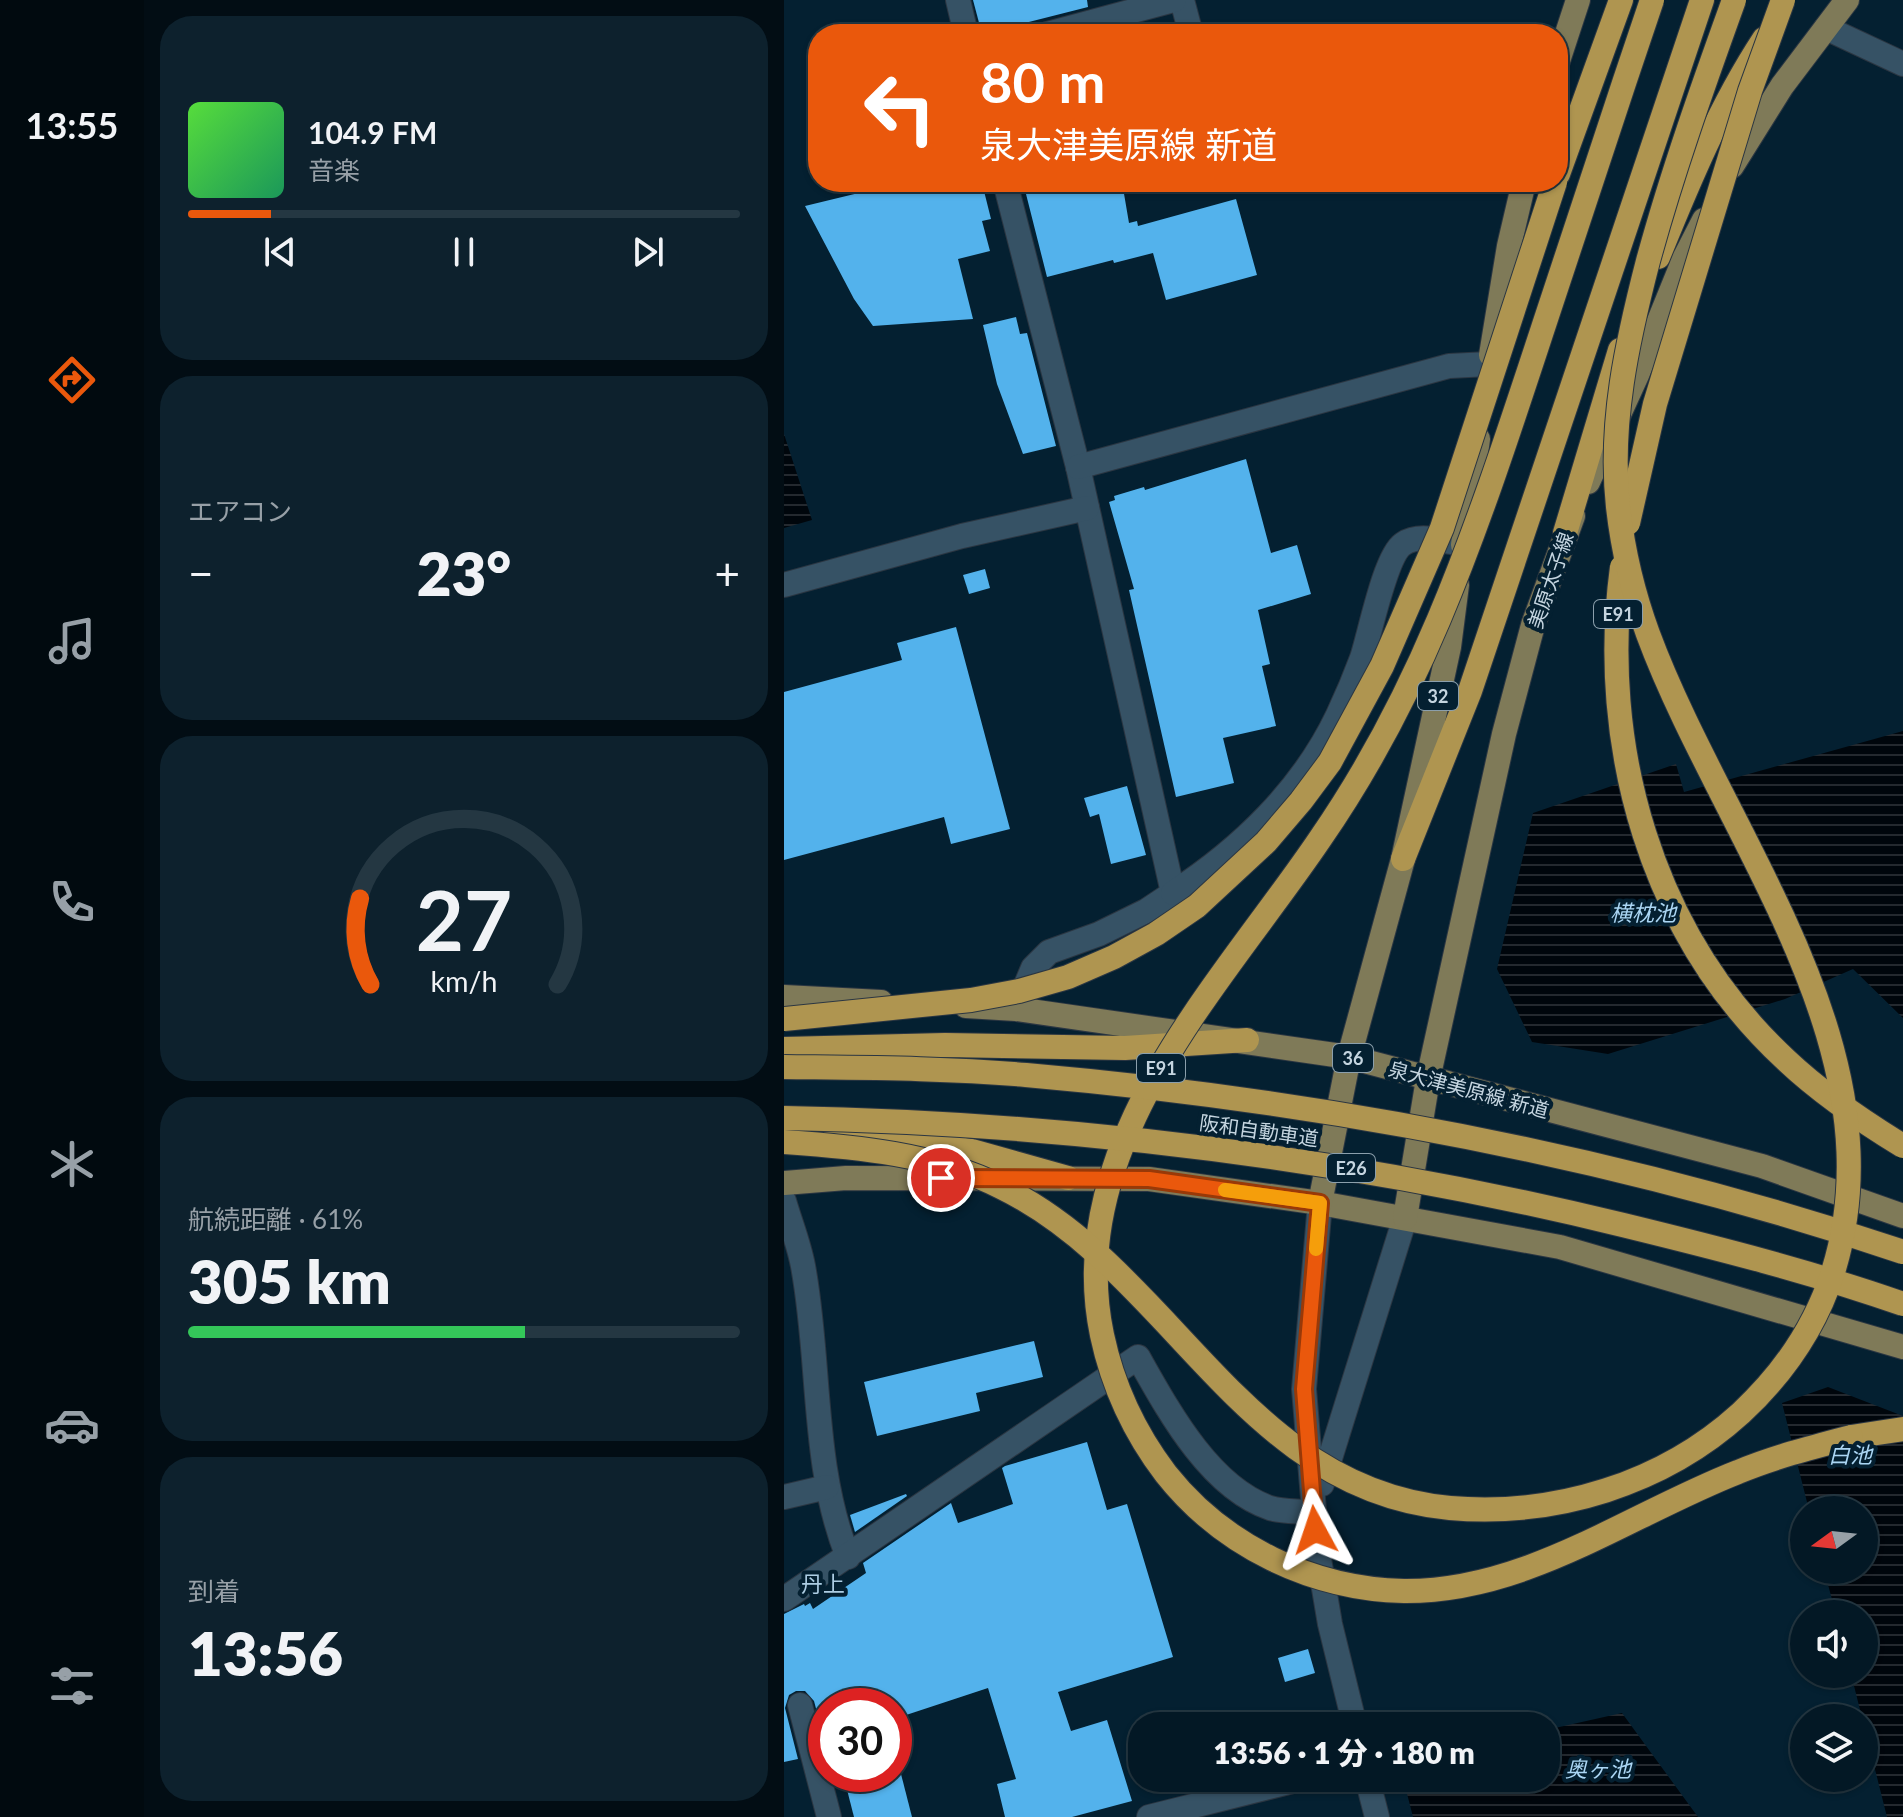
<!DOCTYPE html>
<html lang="ja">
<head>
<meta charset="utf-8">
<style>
	:root { --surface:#031825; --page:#0d212d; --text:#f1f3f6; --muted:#97a0a7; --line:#243742; --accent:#ea580c }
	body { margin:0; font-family:Lato,"Noto Sans JP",sans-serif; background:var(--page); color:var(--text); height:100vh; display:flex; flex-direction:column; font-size:30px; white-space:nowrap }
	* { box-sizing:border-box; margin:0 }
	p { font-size:26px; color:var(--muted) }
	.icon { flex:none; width:44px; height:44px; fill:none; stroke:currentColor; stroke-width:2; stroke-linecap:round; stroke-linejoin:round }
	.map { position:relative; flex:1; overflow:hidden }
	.sheet { display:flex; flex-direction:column; gap:16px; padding:16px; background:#020d14; width:640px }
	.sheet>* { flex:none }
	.hud { position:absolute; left:24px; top:24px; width:760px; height:168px; border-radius:32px; box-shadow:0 2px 6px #0004,0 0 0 2px var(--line); background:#ea580c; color:#fff; overflow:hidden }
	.needle { width:52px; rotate:255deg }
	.controls { position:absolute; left:1006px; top:1496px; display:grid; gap:16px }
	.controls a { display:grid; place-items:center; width:88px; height:88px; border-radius:50%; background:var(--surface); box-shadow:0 2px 6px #0004,0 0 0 2px var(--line); font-size:40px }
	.speed { position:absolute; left:24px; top:1688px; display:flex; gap:16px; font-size:40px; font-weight:700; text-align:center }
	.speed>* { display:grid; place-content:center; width:104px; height:104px; border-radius:50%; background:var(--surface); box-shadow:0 2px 6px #0004,0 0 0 2px var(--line); line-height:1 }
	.speed .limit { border:12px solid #d22; background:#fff; color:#111 }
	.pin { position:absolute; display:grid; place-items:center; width:68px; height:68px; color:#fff; margin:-34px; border:4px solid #fff; border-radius:50%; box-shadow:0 2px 8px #0007 }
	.me { position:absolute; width:88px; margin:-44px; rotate:355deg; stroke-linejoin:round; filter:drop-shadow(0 0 6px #0008) }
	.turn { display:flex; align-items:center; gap:28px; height:168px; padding:0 40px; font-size:36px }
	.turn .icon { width:104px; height:104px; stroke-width:2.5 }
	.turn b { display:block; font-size:56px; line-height:68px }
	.big { font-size:60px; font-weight:800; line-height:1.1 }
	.sheet .widget { flex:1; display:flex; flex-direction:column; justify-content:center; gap:12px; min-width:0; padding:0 28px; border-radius:32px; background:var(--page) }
	.sheet .dial { align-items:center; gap:0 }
	.dial svg { height:208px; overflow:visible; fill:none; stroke:var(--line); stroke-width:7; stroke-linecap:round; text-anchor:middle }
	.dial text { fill:var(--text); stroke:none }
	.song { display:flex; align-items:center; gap:24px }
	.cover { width:96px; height:96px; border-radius:12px; background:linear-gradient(135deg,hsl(110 70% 55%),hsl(150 70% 35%)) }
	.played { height:8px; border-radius:4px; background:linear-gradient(90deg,var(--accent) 15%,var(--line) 15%) }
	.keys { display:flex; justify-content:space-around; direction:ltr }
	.heat { display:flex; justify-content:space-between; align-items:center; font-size:44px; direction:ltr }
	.charge { height:12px; border-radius:6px; background:linear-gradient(90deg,#34c759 61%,var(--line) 0) }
	.trip { position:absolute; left:344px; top:1712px; width:432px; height:80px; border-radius:32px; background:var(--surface); box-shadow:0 2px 6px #0004,0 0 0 2px var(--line); font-weight:800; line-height:80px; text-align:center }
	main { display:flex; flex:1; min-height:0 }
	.dock { display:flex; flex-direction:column; width:144px; justify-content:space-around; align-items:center; background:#010a0f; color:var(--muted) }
	.dock .icon { width:56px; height:56px }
	.dock .active { color:var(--accent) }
	.dock b { font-size:36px; color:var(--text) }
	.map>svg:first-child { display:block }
</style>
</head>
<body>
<main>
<nav class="dock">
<b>13:55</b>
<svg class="icon active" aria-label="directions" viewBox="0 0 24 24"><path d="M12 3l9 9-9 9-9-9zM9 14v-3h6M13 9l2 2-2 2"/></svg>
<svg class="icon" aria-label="music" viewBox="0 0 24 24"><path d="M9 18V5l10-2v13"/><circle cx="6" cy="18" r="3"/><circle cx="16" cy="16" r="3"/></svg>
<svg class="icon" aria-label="phone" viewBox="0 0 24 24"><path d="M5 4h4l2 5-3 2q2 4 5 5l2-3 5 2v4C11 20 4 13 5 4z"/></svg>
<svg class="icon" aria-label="climate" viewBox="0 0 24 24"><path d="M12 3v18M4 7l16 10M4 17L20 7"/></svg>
<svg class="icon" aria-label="car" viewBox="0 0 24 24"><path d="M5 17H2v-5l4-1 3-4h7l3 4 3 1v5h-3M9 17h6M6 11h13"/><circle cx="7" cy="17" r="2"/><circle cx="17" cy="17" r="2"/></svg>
<svg class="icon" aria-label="filters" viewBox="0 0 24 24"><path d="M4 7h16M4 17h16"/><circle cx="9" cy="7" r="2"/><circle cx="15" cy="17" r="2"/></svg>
</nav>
<section class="sheet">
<div class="widget">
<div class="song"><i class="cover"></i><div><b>104.9 FM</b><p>音楽</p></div></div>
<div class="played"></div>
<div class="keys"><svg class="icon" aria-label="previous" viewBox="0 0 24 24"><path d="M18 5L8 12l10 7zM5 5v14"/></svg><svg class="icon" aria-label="pause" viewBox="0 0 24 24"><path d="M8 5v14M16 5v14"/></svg><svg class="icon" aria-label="next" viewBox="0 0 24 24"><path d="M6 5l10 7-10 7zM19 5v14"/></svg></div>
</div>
<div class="widget"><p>エアコン</p>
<div class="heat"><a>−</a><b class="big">23°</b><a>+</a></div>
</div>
<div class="widget dial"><svg viewBox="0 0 100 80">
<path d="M14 69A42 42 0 1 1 86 69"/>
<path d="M14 69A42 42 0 0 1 10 36" stroke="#ea580c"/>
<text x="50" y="56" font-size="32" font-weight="700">27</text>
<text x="50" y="72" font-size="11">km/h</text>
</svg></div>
<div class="widget"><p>航続距離 · 61%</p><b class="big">305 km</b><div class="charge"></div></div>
<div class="widget"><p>到着</p><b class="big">13:56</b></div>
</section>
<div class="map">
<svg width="1119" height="1817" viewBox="0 0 1119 1817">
	<defs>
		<pattern id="water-rules" width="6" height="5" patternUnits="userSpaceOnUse" patternTransform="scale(2)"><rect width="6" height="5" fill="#00060c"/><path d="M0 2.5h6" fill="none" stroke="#24292f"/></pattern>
	</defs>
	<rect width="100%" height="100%" fill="#042031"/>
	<g fill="url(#water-rules)">
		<polygon points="0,434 28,520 0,528"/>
		<polygon points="1119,731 1119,1018 1069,969 1001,999 824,1054 748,1042 713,969 749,813 892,764 900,792"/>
		<polygon points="1044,1387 1119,1416 1119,1817 1103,1817 1067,1674 1080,1674 1080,1614 1052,1614 1040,1570 1080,1570 1080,1510 1025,1510 998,1403"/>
		<polygon points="838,1713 914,1817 629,1817 619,1778 762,1778 762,1730"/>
	</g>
	<g fill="#53b2ec">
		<polygon points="189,0 303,0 304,7 198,34"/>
		<polygon points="120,182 189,182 191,193 200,191 207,219 198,221 206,251 174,259 189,319 89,326 70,299 21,206"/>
		<polygon points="298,182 338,182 345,223 353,221 354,226 452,199 473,275 382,300 369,253 330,263 329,260 263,277 242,194 243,183 299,188"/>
		<polygon points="232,317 236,334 243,333 272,446 239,454 213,384 199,325"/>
		<polygon points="462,459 487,553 513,545 527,594 474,610 486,664 478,666 492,726 439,738 450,783 392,797 345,590 350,589 325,502 331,500 330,496 360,487 361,490"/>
		<polygon points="201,569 206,588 185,594 179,575"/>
		<polygon points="172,627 226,829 167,844 160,817 0,860 0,692 118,660 113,643"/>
		<polygon points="343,786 362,855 327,864 315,814 306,817 300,798"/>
		<polygon points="250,1341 259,1377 192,1393 196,1411 93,1436 80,1382"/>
		<polygon points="303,1442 323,1510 343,1504 389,1657 274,1692 287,1731 323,1720 348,1801 288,1817 221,1817 213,1784 232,1779 204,1688 110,1719 110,1706 42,1706 42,1746 30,1701 21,1691 12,1691 5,1695 1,1708 14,1759 0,1762 0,1614 20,1604 21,1606 26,1603 29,1609 82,1573 79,1563 167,1503 174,1523 229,1504 218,1468 221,1466"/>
		<polygon points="122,1494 123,1496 71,1532 66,1515"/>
		<polygon points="524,1649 531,1673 501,1682 494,1658"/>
		<polygon points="59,1774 117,1774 128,1817 70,1817"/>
	</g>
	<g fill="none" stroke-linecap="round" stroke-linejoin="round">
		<g stroke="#2b3642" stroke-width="26">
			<g id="minor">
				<polyline points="174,0 182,34"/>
				<polyline points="398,0 407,34"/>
				<polyline points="1042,28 1119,64"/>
				<polyline points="263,34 390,0"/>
				<polyline points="221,182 294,467 389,893 362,911 315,934 265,952 249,968 234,1004"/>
				<polyline points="294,467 665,366 705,364"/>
				<polyline points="0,585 178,536 303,508"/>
				<path d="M 389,893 C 457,849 519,789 554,715 C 563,696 571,677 578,658 C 586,634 601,556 619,544 C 635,533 656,541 673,543"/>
				<path d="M 0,1201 C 6,1222 15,1244 19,1266 C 37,1362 27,1464 64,1557"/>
				<polyline points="536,1203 520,1389 533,1547 546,1624 571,1726"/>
				<polyline points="538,1484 621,1218"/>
				<polyline points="0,1497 43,1487"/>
				<path d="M 0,1599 L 354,1357 C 384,1410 425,1487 486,1508 C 499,1512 516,1511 529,1513"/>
				<polyline points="16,1705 45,1817"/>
				<polyline points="583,1778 593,1817"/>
				<polyline points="365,1817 521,1778"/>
			</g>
		</g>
		<g stroke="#2b3642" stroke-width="26">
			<g id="major">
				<polyline points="774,61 794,0"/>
				<polyline points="948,166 998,86 1063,0"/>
				<polyline points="707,355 725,246 740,182"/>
				<polyline points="804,482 853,375 901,257 920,220"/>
				<polyline points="679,545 694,439"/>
				<polyline points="0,997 97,1002"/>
				<polyline points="182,1006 232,1009 565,1057 978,1166 1119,1216"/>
				<polyline points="0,1183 62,1178 365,1179 536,1203 776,1247 1119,1347"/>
				<polyline points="536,1203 565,1057 619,859 665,647 673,585"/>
				<polyline points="621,1218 644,1079 720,734 749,625 789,516"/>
			</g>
		</g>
		<g stroke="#2b3642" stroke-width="26">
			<g id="highway">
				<polyline points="774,174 837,0"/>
				<path d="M 874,257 C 904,183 936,106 980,39"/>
				<polyline points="781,533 836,350"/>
				<polyline points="619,859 686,691 918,0"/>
				<polyline points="0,1049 161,1045 341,1048 463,1040"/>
				<polyline points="51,1136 112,1139 188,1151 284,1178"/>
				<polyline points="1067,1437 1119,1429"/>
			</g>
		</g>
		<use href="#minor" stroke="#365265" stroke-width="24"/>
		<use href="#major" stroke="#7f7a58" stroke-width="24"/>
		<use href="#highway" stroke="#af9550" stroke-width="24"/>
		<g stroke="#2b3642" stroke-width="26" stroke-linecap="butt">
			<g id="highway-bridge">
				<path d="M 868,0 C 831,109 795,218 759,328 C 727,425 695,524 655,619 C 623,695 583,771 536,839 C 438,984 278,1144 318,1335 C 329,1387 350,1432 382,1474 C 439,1546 528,1589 620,1591 C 742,1592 844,1515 954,1472 C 990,1457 1029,1447 1067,1437"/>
				<polyline points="844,523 871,404 966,91 999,0"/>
				<path d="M 838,567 C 814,746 867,935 1002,1060 C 1037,1093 1078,1121 1119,1146"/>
				<polyline points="0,1019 187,1000 235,991 284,977 330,957 372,934 413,906 482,842 517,801 546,762 598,666 658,528 771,182"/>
				<path d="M 0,1067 C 80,1068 162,1068 242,1075 C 539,1101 836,1157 1119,1252"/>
				<path d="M 0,1118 C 283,1123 564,1158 839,1225 C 933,1248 1028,1272 1119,1304"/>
				<path d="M 0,1142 C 72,1147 151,1154 217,1187 C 388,1270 458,1489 666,1508 C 771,1517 879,1484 957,1413 C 1000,1373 1031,1328 1049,1272 C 1119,1047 938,834 864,634 C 849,593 839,551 834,507 C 825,424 843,342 864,261 C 888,173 919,86 950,0"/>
			</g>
		</g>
		<use href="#highway-bridge" stroke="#af9550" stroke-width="24"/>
	</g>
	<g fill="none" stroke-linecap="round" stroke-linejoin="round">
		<g stroke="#983908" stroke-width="20">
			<polyline id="route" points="157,1178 365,1179 536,1203 520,1389 531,1530"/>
		</g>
		<use href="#route" stroke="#ea580c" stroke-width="14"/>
		<polyline stroke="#f59e0b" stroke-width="14" points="441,1190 536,1203 532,1249"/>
	</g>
	<g text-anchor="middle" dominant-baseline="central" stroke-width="8" stroke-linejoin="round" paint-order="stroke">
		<g fill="#042031" stroke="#8b9fac" stroke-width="2">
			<rect x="810" y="600" width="48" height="28" rx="6"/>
			<rect x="634" y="682" width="40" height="28" rx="6"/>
			<rect x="549" y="1044" width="40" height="28" rx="6"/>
			<rect x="353" y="1054" width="48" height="28" rx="6"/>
			<rect x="543" y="1154" width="48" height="28" rx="6"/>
		</g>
		<g font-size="18" font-weight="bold" fill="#c5d5e0">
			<text x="834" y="614">E91</text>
			<text x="654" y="696">32</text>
			<text x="569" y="1058">36</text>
			<text x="377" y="1068">E91</text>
			<text x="567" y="1168">E26</text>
		</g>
		<g font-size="20" fill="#c5d5e0" stroke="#042031">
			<text transform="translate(766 580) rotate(-71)">美原太子線</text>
			<text transform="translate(685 1089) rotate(15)">泉大津美原線 新道</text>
			<text transform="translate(475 1130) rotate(8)">阪和自動車道</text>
		</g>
		<g font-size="22" font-style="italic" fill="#abd6f4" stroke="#042031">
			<text x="859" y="912">横枕池</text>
			<text x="1066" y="1454">白池</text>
			<text x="814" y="1768">奥ヶ池</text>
		</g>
		<g font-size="22" fill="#adcde3" stroke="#042031">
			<text x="39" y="1583">丹上</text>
		</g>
	</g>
</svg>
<div class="controls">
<a><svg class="needle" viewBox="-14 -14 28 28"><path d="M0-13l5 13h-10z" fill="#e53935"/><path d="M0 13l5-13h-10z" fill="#97a0a7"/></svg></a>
<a><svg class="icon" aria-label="sound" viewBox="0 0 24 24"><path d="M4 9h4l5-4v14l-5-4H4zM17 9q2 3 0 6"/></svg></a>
<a><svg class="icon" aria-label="layers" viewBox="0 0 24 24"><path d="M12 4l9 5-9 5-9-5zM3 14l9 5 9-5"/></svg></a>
</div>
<div class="speed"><div class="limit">30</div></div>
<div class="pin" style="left:157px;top:1178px;background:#d93025"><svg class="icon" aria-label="arrive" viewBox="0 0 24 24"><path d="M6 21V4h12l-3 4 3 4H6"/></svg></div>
<svg class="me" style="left:531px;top:1530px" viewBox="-20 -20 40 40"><path d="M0-17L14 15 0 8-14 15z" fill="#ea580c" stroke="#fff" stroke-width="4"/></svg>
<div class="trip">13:56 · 1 分 · 180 m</div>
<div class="hud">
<div class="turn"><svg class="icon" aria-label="left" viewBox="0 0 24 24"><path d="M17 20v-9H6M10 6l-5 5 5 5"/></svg><div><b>80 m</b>泉大津美原線 新道</div></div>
</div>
</div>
</main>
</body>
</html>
